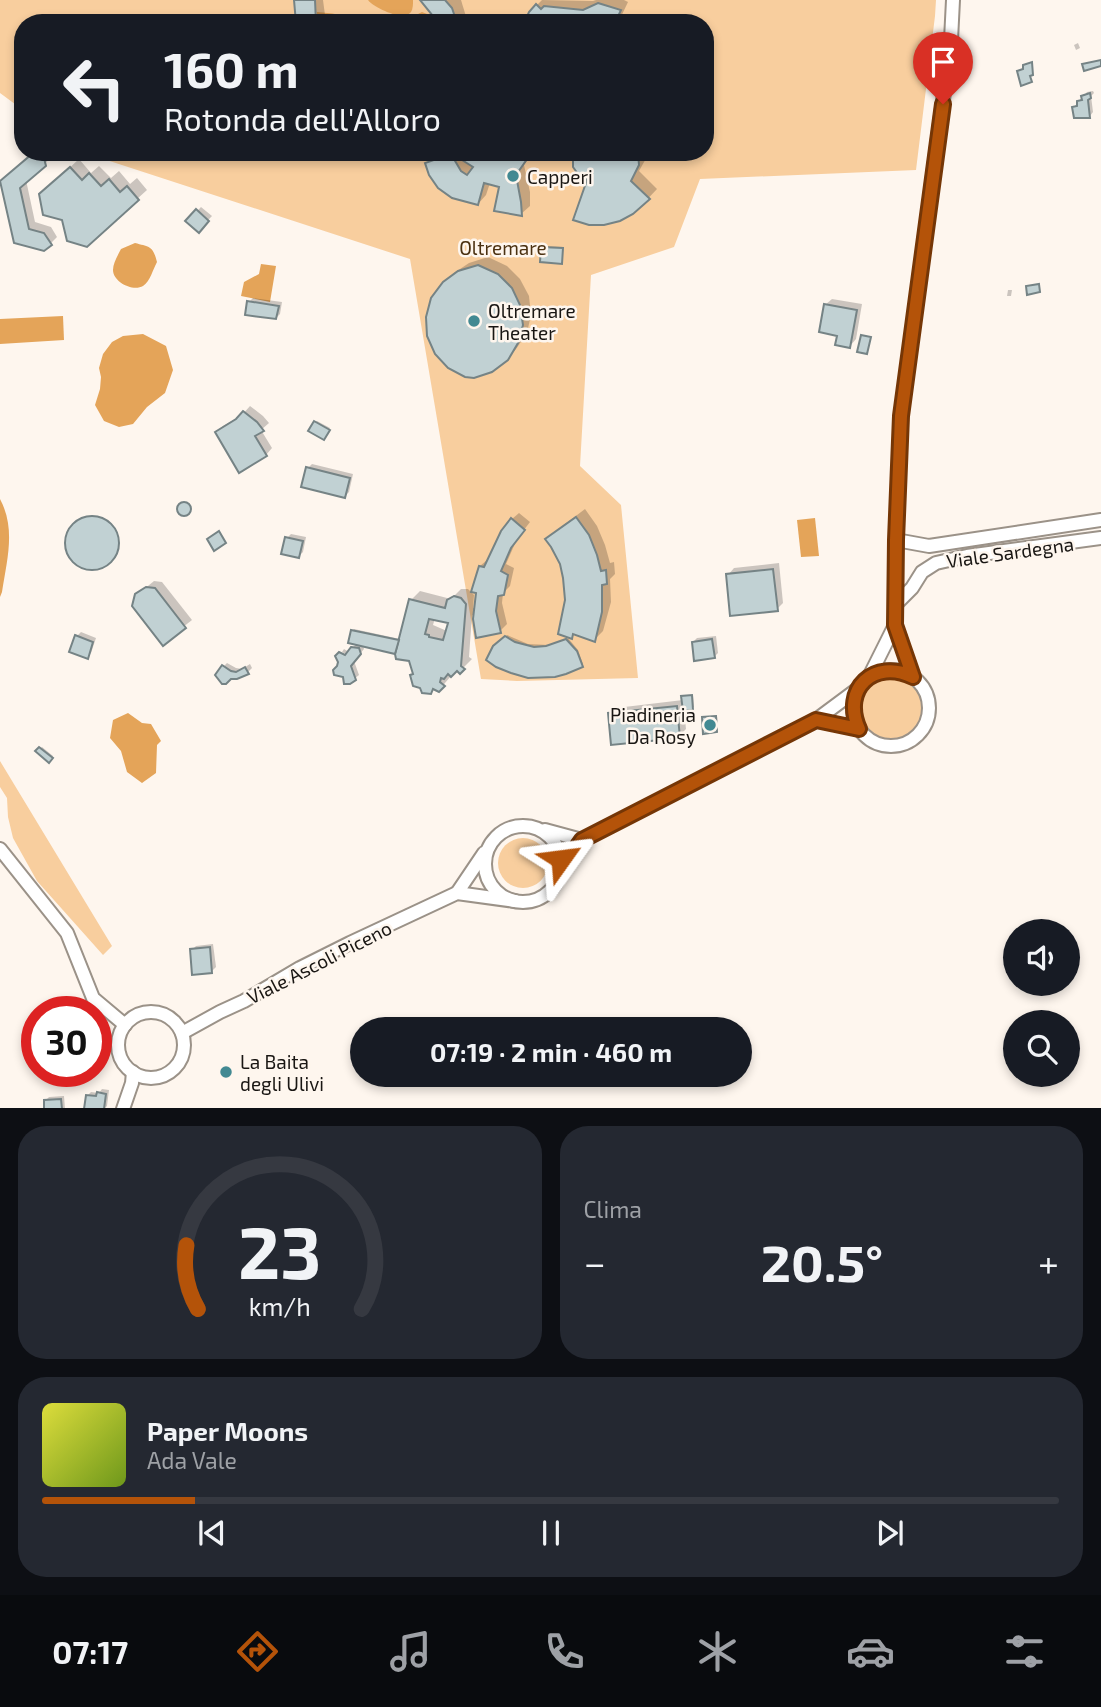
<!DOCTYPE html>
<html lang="it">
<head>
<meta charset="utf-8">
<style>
	:root { --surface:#171b24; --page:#242831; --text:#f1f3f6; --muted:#9ea1a6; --line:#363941; --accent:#b45309 }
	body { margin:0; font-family:"Exo 2",sans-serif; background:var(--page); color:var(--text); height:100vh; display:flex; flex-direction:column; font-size:26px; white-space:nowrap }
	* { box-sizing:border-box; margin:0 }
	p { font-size:23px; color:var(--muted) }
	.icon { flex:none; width:38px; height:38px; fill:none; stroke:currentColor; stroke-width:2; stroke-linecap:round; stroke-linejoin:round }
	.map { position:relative; height:1108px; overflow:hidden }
	.side { display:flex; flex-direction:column; gap:18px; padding:18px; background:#0d0f14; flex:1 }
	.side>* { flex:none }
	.banner { position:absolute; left:14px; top:14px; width:700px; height:147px; border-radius:28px; box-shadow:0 4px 10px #0003; background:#171b24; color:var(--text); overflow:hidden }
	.fabs { position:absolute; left:1003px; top:919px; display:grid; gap:14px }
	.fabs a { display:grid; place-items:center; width:77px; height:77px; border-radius:50%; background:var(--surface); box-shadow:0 4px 10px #0003; font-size:35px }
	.speed { position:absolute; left:21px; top:996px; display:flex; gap:14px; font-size:35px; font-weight:700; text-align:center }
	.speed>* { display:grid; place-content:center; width:91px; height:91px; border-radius:50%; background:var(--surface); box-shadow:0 4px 10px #0003; line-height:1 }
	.speed .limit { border:10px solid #d22; background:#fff; color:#111 }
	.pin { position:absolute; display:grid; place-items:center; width:60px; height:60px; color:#fff; margin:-72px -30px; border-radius:50% 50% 50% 0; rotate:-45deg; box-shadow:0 0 7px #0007 }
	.pin .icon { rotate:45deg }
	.me { position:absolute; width:77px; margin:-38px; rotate:59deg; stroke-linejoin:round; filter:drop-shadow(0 0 5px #0008) }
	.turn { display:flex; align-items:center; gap:24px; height:147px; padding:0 35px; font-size:32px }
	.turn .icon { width:91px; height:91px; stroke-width:2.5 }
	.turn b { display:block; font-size:49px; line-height:60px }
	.big { font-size:52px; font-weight:700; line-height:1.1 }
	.side .card { flex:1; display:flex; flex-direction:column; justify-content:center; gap:10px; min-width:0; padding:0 24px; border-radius:28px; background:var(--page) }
	.side .dial { align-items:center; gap:0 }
	.dial svg { height:182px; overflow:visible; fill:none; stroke:var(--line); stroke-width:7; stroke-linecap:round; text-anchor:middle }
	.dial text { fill:var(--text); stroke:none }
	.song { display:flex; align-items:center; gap:21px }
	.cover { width:84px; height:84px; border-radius:10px; background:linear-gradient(135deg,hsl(60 70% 55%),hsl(80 70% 35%)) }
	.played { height:7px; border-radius:4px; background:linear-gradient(90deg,var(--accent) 15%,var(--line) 15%) }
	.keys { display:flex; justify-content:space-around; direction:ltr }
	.heat { display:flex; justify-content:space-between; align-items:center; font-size:38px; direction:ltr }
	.side .tiles { flex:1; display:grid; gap:18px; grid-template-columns:1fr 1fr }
	.card:last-child { grid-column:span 2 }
	.trip { position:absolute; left:350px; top:1017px; width:402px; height:70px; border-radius:35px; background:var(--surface); box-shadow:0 4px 10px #0003; font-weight:700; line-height:70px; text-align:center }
	.dock { display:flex; height:112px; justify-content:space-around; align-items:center; background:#090b0e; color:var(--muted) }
	.dock .icon { width:49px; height:49px }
	.dock .active { color:var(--accent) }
	.dock b { font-size:32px; color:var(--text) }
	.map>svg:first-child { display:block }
</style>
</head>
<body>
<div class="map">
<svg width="1101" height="1109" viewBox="0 0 1101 1109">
	<rect width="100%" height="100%" fill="#fef6ee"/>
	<g fill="#f8ce9e">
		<polygon points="0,0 936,0 935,16 916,170 700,179 674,247 591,275 580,466 621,505 638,678 517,681 481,679 410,259 82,152 705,152 705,23 23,23 23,110 0,93"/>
		<circle cx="891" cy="708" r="32"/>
		<polygon points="0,761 112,946 103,955 37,881 13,838 8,817 7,798 0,787"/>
		<circle cx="523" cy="863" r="25"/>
	</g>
	<g fill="#e4a459">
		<path d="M 368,0 L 413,0 C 413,4 413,9 411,12 C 404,22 374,8 368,0 Z"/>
		<path d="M 317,12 C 331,13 344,14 356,23 L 317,23 Z"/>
		<path d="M 422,12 L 432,16 L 435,23 L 388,23 L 392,20 C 414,25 406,19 422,12 Z"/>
		<path d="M 135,243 C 150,247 153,246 157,262 C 153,269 150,282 143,286 C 133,292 113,282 113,270 C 113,263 118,255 121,249 Z"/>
		<polygon points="261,264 276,266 270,302 241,296 244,282 259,274"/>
		<polygon points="63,316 64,340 0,344 0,319"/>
		<polygon points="143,334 166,346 173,370 165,393 147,407 133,424 119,427 104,421 95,405 100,389 101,377 99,368 103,354 112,342 123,336"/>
		<path d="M 0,499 C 16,529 7,559 2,592 L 0,597 Z"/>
		<polygon points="815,518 819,556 801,557 797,520"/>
		<polygon points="128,713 142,723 151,724 161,741 157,745 156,773 142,783 127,772 121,751 110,738 113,720"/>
	</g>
	<g fill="#0003" fill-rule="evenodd">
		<polygon points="295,0 323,0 325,15 349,18 349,23 297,23"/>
		<polygon points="422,0 461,0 468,23 438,23"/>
		<polygon points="542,0 593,1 596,0 624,0 628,2 618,23 526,23 537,5"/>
		<polygon points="1078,43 1080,48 1076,50 1074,45"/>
		<polygon points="1093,91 1094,93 1091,96 1093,112 1090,116 1074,107 1087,92"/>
		<polygon points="36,152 50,152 52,157 26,180 35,222 51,227 57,237 51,243 15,242 9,175"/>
		<polygon points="443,152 533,152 524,165 530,192 530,206 521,214 501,185 490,183 486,195 478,204 427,163 436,155"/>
		<polygon points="575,152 647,152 648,155 639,171 657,189 640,207 589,179"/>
		<polygon points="79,159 91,173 99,166 111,178 119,171 130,184 137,178 147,190 86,245 63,219 50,186"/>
		<polygon points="201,207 212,216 198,231 188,221"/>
		<polygon points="544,246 563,247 563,261 561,262 543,247"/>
		<polygon points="488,257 507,266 520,279 529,296 531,315 527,333 516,349 507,359 444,283 454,273 469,263"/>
		<polygon points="1008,290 1012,290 1011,296 1007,296"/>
		<polygon points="253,298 282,302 280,314 276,318 249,302"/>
		<polygon points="832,299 862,304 856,339 850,346 839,334 825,305"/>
		<polygon points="250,406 263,416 269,423 261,430 272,448 266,455 217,433 223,426 242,415"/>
		<polygon points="317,421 330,428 325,437 315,422"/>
		<polygon points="312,464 353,474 349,492 345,496 308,468"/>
		<circle cx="186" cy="508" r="5.5"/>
		<polygon points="585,509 597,526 605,545 610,563 614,562 615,574 610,579 611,602 603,631 594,640 575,633 571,636 561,564 547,539 556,531"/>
		<path d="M 519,513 L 530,522 L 517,539 L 506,564 L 514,568 L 510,586 L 503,593 L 502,603 L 507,624 L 500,631 L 472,615 L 469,657 L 472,659 L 460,671 L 457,669 L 439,690 L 435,687 L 430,692 L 415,673 L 411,660 L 395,651 L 363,645 L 364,649 L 354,661 L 359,675 L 354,679 L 346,682 L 353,658 L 342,652 L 344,649 L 349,652 L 357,643 L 353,630 L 354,629 L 400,639 L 411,600 L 420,591 L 451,599 L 461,589 L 468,589 L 474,595 L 473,608 L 476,609 L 480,566 L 487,560 L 489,560 L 512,519 ZM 435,618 L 450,622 L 447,631 L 433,625 Z"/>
		<circle cx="93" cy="542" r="26"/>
		<polygon points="291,534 306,537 303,552 299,556 287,538"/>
		<polygon points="779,563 783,603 777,609 728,575 734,568"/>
		<polygon points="154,581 162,582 192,620 163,643 137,595"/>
		<polygon points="81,632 96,638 91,653 87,657 77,636"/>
		<polygon points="507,635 528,644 549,645 568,638 578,650 583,664 582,665 494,647"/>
		<polygon points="716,636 718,653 714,657 693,642 697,638"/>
		<polygon points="227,663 236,668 242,669 250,664 252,668 248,672 231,677 224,666"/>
		<polygon points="693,695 694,707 684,709 686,729 679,736 610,714 616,708 683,700 685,696"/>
		<polygon points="717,715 718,729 716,731 704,717"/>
		<polygon points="42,747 53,756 49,761 38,751"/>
		<polygon points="213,944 216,967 212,971 192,950 196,946"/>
		<polygon points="102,1089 109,1090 107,1106 104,1109 92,1109 87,1096 91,1092 99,1093"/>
		<polygon points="64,1096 65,1109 46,1109 45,1101 49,1097"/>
	</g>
	<g fill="#c1d1d3" stroke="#758385" stroke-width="2" fill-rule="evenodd">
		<polygon points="294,0 315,0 316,23 296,23"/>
		<polygon points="420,0 445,0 452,8 457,23 436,23 433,16"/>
		<polygon points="598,3 621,10 615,23 524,23 529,12 536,4 541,9 544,6 583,10"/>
		<polygon points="1101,60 1101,66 1084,71 1082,64"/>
		<polygon points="1032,62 1033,75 1030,76 1032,82 1021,86 1017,71 1023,69 1023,65"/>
		<polygon points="1090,93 1091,98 1088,100 1090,118 1074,118 1072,107 1077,106 1077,101 1082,100 1081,96"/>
		<polygon points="461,152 532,152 516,175 521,202 522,216 494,211 499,187 484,183 478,205 452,198 438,188 429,175 425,163 451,154 461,171 467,175 473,167 462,160"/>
		<polygon points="573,152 638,152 639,165 631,181 650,199 633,214 620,221 604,225 589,225 573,220 587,180 578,174 573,167"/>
		<polygon points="32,154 44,158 46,166 20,188 29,229 44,233 52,245 44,251 14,243 0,181"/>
		<polygon points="70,167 82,180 89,173 101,186 109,179 120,192 127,186 139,200 87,247 67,241 62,220 43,215 39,194"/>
		<polygon points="196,209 209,221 199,233 185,221"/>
		<polygon points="541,247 563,248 562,264 540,262"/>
		<polygon points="478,265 498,274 512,288 520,305 523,325 518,343 508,360 492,372 474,378 465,377 448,368 435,354 427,336 426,317 431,298 443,282 458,271"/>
		<polygon points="1039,284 1040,292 1027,295 1026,286"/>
		<polygon points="247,301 279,306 276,319 245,315"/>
		<polygon points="824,304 857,310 850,348 835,345 837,336 819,332"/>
		<polygon points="861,335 871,337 867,354 857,352"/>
		<polygon points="243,411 257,422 264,431 255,436 267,456 239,473 215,432 236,419"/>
		<polygon points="314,421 330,430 324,440 308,431"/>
		<polygon points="306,467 350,478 345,498 301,487"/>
		<circle cx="184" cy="509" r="7"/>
		<circle cx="92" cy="543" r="27"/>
		<polygon points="576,517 589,535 597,555 601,571 606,570 607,584 602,585 602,612 595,642 573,634 572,639 558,634 565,600 563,578 560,564 551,547 545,539"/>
		<polygon points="511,518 525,530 511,548 501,571 508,575 504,595 498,596 496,611 501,633 476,638 473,619 476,593 471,592 479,566 484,567 501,531"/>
		<polygon points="219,531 226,543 214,551 207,539"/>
		<polygon points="285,537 303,541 299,558 281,554"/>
		<polygon points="773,569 778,611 730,616 726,574"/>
		<polygon points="146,587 155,588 186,628 163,646 132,606 135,594"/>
		<path d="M 454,596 L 461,598 L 466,604 L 461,666 L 465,669 L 460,674 L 457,671 L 451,677 L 448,674 L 444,679 L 441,678 L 440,682 L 445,686 L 439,692 L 433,689 L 431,694 L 422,693 L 420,688 L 413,686 L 410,675 L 413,674 L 409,661 L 396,659 L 395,654 L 409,599 L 445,608 L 447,600 ZM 429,619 L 448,623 L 443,640 L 429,637 L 429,635 L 425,634 Z"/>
		<polygon points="351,630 399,640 395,654 348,643"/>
		<polygon points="75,635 93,642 88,659 69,652"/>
		<polygon points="505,636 515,642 534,647 546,646 566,639 577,651 583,667 566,674 555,677 528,678 511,673 496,667 486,660 493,646"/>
		<polygon points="712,639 715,658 694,661 692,642"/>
		<polygon points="351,647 359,648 361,654 351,666 356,680 350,684 344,684 343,677 334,675 333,670 337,666 338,662 335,656 339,652 345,655"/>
		<polygon points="222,665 231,671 236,672 245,667 249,674 237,679 231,679 226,684 222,684 215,675"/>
		<polygon points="692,695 693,710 683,711 681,696"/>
		<polygon points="677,706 680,738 611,745 608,713"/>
		<polygon points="716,716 717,732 703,734 702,717"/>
		<polygon points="39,747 53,758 49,763 35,751"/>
		<polygon points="210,947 212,973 192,975 190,949"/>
		<polygon points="97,1092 106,1094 104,1109 84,1109 86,1095 96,1096"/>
		<polygon points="61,1099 62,1109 44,1109 44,1100"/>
	</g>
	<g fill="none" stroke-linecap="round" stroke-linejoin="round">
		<g stroke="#9b9288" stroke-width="16">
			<g id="street">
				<polyline points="896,540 929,546 1101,520"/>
				<polyline points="895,605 912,588 922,572 936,563 967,556 1101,538"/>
				<circle cx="891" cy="708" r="38"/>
				<polyline points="869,677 895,625"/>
				<polyline points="913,677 895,625 896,540 901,416 951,40 953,0"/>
				<polyline points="816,720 859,729"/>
				<circle cx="523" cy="864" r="38"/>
				<polyline points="545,830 582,840"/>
				<polyline points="0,849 67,933 93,998 125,1025"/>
				<polyline points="561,870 582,840 816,720 859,688"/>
				<polyline points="457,893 484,853"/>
				<circle cx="151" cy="1045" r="33"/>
				<polyline points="182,1033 220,1012 244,1001 300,968 350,943 457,893 515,901"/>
				<polyline points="123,1109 132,1083 133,1072"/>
			</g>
		</g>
		<use href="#street" stroke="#fff" stroke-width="12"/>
	</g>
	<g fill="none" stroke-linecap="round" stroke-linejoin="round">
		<g stroke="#753606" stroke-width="18">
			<path id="route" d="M 561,859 L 561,870 L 582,840 L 816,720 L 859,729 C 841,689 874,658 913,677 L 895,625 L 896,540 L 901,416 L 943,104"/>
		</g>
		<use href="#route" stroke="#b45309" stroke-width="12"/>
	</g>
	<g fill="#428992" stroke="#fef6ee" stroke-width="2.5">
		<circle cx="513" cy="176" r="7"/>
		<circle cx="474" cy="321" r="7"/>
		<circle cx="710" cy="725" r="7"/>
		<circle cx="226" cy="1072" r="7"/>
	</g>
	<g text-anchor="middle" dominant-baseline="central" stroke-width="5" stroke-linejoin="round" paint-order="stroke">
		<g font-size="19" fill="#191613" stroke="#fef6ee" text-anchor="start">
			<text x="527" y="176">Capperi</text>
			<text x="488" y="310">Oltremare<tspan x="488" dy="22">Theater</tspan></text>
			<text x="696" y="714" text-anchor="end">Piadineria<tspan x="696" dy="22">Da Rosy</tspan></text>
			<text x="240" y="1061">La Baita<tspan x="240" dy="22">degli Ulivi</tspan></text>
		</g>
		<g font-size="19" fill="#4b3111" stroke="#fef6ee">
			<text x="503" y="247">Oltremare</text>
		</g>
		<g font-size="19" fill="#191613" stroke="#fef6ee">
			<text transform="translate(1010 552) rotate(-8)">Viale Sardegna</text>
			<text transform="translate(319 962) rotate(-27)">Viale Ascoli Piceno</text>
		</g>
	</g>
</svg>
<div class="fabs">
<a><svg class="icon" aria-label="sound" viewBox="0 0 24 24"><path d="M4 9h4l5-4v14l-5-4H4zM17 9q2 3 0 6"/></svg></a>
<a><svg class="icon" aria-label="search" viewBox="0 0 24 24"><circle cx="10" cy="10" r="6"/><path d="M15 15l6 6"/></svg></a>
</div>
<div class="speed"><div class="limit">30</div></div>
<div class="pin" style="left:943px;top:104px;background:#d93025"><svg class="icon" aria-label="arrive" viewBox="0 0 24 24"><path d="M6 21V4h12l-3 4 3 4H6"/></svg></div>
<svg class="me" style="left:561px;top:859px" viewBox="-20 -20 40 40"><path d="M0-17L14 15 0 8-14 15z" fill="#b45309" stroke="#fff" stroke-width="4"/></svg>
<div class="trip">07:19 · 2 min · 460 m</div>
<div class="banner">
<div class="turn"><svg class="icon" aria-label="left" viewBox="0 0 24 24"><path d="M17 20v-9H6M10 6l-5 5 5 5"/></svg><div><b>160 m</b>Rotonda dell'Alloro</div></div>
</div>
</div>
<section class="side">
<div class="tiles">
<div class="card dial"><svg viewBox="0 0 100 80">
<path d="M14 69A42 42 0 1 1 86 69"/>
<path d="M14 69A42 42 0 0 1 9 41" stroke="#b45309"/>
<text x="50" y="56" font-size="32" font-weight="700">23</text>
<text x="50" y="72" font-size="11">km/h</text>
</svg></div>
<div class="card"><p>Clima</p>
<div class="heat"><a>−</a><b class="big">20.5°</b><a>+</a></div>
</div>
<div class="card">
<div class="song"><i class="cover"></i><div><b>Paper Moons</b><p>Ada Vale</p></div></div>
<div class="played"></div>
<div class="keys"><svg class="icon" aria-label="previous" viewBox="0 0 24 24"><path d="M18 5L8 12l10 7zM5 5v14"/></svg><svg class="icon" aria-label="pause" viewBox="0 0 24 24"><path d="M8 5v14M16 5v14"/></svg><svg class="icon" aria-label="next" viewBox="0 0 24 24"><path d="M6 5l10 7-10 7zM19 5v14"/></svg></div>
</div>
</div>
</section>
<nav class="dock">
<b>07:17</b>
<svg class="icon active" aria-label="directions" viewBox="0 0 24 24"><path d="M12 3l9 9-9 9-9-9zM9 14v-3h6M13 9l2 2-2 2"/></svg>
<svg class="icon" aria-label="music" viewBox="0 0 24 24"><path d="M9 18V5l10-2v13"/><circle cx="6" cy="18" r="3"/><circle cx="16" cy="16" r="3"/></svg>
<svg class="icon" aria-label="phone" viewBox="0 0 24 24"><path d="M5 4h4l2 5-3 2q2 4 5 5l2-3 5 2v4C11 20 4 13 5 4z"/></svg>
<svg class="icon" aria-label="climate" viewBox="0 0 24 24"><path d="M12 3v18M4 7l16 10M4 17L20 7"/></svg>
<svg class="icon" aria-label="car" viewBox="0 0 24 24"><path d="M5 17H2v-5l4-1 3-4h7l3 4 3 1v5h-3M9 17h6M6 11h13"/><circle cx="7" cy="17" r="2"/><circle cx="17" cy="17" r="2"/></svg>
<svg class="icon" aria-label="filters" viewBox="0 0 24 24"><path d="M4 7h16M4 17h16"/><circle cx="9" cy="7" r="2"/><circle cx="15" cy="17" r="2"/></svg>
</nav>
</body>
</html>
